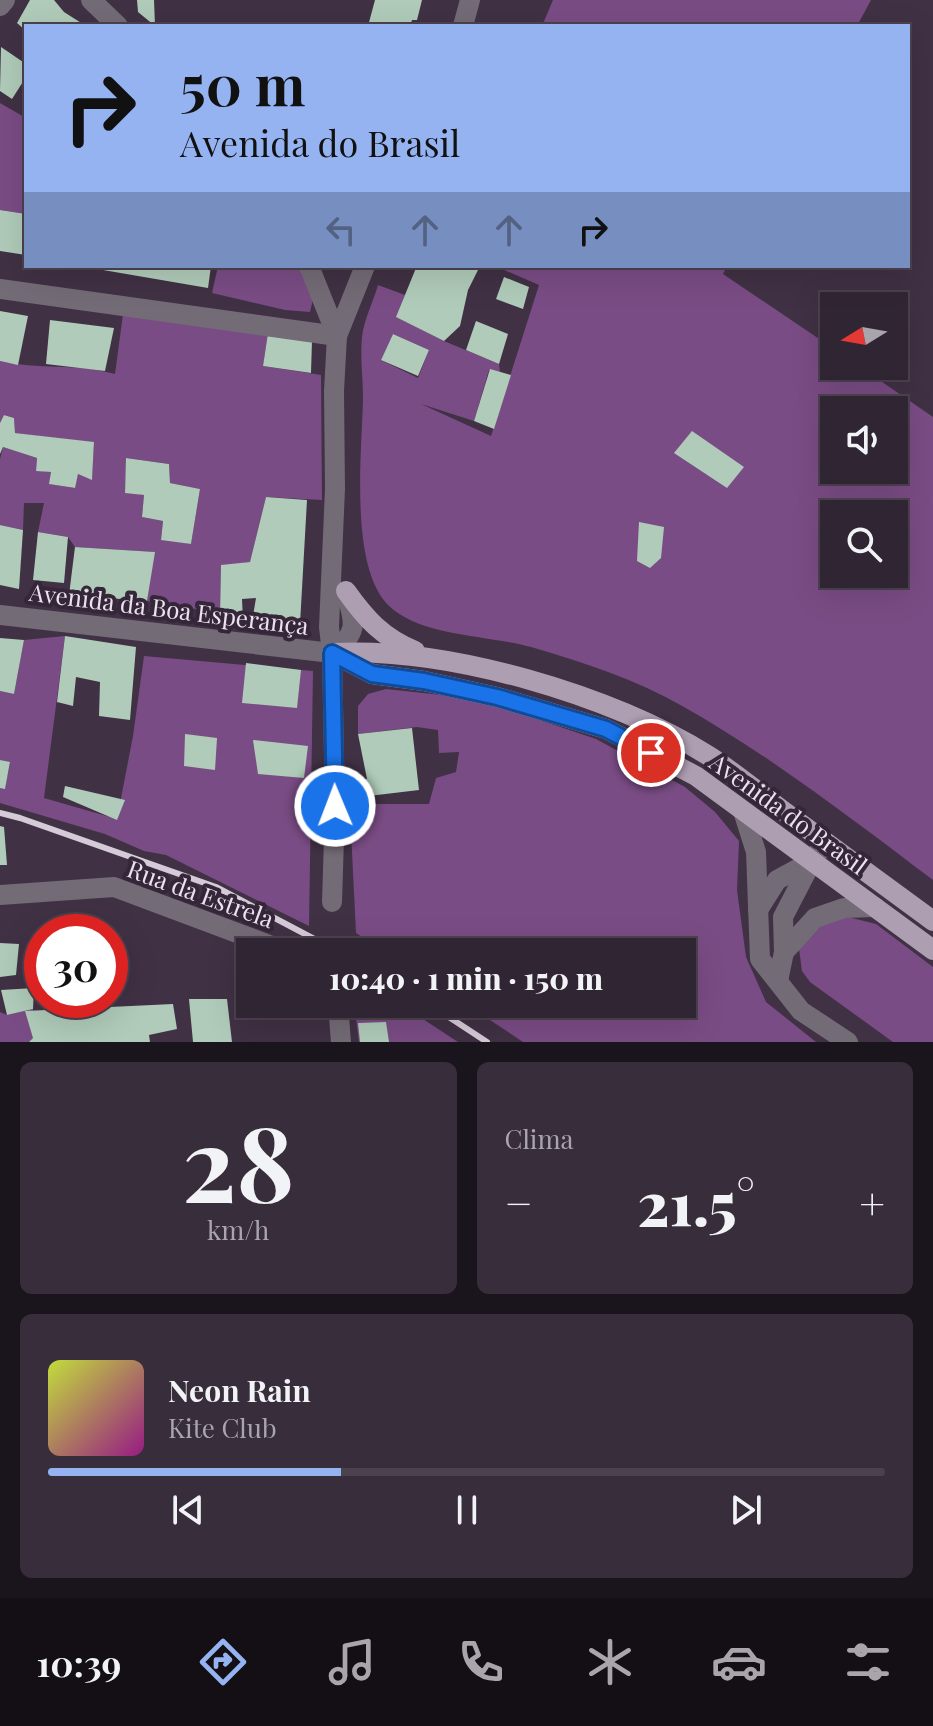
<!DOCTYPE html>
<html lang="pt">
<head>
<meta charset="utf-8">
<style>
	:root { --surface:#302533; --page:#382d3b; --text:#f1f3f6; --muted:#a8a5ac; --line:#4b424e; --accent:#95b2f1 }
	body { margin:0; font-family:"Playfair Display",serif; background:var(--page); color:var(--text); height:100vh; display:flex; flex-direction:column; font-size:30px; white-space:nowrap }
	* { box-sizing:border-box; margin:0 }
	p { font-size:26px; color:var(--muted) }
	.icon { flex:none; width:44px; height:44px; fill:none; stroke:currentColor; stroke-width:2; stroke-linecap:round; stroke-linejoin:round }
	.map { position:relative; height:1042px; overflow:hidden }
	.details { display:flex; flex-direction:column; gap:20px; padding:20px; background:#1a141c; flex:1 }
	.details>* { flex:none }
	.top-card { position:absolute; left:24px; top:24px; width:886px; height:244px; border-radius:0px; box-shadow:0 8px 32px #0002,0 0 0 2px var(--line); background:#95b2f1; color:#111; overflow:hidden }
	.needle { width:52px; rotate:259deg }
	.fabs { position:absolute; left:820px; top:292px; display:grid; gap:16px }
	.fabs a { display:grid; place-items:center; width:88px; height:88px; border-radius:0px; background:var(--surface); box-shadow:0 8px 32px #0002,0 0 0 2px var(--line); font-size:40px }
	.speed { position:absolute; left:24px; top:914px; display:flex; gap:16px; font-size:40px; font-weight:700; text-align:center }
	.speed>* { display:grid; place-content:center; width:104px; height:104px; border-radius:50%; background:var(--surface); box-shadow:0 8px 32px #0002,0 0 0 2px var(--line); line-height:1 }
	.speed .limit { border:12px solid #d22; background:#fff; color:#111 }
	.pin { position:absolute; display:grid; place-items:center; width:68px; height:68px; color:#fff; margin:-34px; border:4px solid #fff; border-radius:50%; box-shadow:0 2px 8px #0007 }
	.me { position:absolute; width:88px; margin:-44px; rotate:359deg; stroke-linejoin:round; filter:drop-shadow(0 0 6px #0008) }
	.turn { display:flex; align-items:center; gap:28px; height:168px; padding:0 24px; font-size:36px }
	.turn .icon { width:104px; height:104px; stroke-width:2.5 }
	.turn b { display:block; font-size:56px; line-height:68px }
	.lanes { display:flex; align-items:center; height:76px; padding:0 24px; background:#0003; justify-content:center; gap:40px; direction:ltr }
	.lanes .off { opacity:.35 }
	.big { font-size:60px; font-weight:800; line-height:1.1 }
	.details .widget { flex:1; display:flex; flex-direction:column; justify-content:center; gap:12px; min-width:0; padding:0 28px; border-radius:12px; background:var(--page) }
	.details .dial { align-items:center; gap:0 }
	.dial b { font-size:104px; line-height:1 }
	.song { display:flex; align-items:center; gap:24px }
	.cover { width:96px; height:96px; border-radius:12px; background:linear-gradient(135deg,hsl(70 70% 55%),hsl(310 70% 35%)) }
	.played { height:8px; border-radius:4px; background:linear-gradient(90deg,var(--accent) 35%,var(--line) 35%) }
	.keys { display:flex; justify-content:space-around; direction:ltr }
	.heat { display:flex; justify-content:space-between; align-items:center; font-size:44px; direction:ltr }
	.details .tiles { flex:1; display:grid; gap:20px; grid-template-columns:1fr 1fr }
	.widget:last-child { grid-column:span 2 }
	.trip { position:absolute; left:236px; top:938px; width:460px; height:80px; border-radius:0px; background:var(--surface); box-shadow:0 8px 32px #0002,0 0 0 2px var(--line); font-weight:800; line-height:80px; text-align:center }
	.menu { display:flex; height:128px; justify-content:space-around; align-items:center; background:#130f14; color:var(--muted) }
	.menu .icon { width:56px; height:56px }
	.menu .current { color:var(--accent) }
	.menu b { font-size:36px; color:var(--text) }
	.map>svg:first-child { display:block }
</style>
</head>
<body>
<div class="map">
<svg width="933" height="1042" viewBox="0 0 933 1042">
	<rect width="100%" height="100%" fill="#403144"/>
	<g fill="#7a4c85" fill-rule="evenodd">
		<polygon points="553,0 871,0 857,26 542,26"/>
		<polygon points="0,103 26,118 26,214 0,210"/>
		<polygon points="218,266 300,266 313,299 310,312 285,310 212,293"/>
		<path d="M 495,266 L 727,266 L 723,274 L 834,349 L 834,366 L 859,366 L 933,417 L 933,880 C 852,819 772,757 684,707 C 637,680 583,662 531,647 C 489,635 420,637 388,605 C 349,565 362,451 363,398 C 363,378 360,357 362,337 C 364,320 373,302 378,285 L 405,295 L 397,317 L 444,341 L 499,364 L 500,372 L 489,370 L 474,421 L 421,404 L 491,436 L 539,285 ZM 393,334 L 429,350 L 418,378 L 381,360 ZM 834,410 L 894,410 L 894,470 L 834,470 ZM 834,514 L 894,514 L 894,574 L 834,574 Z"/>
		<path d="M 123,314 L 268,333 L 263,366 L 321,375 L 322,500 L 266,497 L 250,562 L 221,566 L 220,613 L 147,601 L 154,552 L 75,547 L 68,537 L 38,532 L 44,503 L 24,503 L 23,530 L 0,525 L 0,459 L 3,447 L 37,458 L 36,470 L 51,472 L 50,484 L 74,488 L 78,474 L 92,479 L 94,443 L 15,433 L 14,418 L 4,415 L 0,423 L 0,361 C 37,370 77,363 115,374 ZM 127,458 L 169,464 L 170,483 L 200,489 L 191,544 L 161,539 L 163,521 L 142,517 L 144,495 L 125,492 Z"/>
		<polygon points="65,636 44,798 117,819 133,736 144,656 313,671 309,926 166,855 144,851 105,834 0,803 0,788 5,788 10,763 0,760 0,691 14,694 24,640"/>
		<polygon points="386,689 478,699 596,739 685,787 715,812 739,841 737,890 746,957 766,1002 816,1042 523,1042 466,1004 682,1004 682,952 385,952 356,933 350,811 353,804 429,804 436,778 456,772 459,752 439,753 438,730 417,727 358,734 358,706 368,694"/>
		<polygon points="848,917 876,924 933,967 933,1042 893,1042 810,982 802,971 799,949 825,922"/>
		<polygon points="354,1004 400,1004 458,1042 359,1042"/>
		<polygon points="33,1009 33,1038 29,1042 0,1042 0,1012 7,1015"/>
	</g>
	<g fill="#b0cbb9">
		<polygon points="30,0 54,0 64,12 86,26 26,26 26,31 17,23"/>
		<polygon points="137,0 154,0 155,26 138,12"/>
		<polygon points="375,0 422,0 417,20 412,20 410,26 368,26"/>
		<polygon points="1,47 26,64 26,77 12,99 0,91"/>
		<polygon points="0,210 26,214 26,255 0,251"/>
		<polygon points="104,266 211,266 208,288 103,270"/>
		<polygon points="426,266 480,266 468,290 460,326 444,341 396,317 416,268"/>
		<polygon points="504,277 529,287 523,309 496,299"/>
		<polygon points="0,311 28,316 18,365 0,361"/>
		<polygon points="50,320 114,328 105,371 46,364"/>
		<polygon points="476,321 508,334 499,364 466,350"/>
		<polygon points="268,333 312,340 311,373 263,366"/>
		<polygon points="393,334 429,350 418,376 381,360"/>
		<polygon points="490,369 511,375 494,429 474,421"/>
		<polygon points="4,415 14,418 15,433 94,442 92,480 78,474 75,488 49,484 51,472 36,471 37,458 3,447 0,454 0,423"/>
		<polygon points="692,431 744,467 727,488 674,453"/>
		<polygon points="126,458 169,464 170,483 200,489 191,544 161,540 163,521 142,517 144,495 125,493"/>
		<polygon points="266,497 307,500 300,624 253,616 256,598 242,599 243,621 220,613 221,565 250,562"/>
		<polygon points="639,522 664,527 661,558 650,568 637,561"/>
		<polygon points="0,525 23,530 19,589 0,585"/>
		<polygon points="38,532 68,537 64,583 33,580"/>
		<polygon points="75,547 155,552 147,601 69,595"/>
		<polygon points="65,636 136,647 130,720 99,716 100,682 76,677 73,706 57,702"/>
		<polygon points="0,638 24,640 14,694 0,691"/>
		<polygon points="246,663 301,670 297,708 242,703"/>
		<polygon points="412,728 419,790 352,798 350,783 367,779 358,734"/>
		<polygon points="185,734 217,738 215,770 184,766"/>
		<polygon points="253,740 308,746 304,778 258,774"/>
		<polygon points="0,760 10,762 5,789 0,788"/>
		<polygon points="65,786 125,800 117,820 63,797"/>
		<polygon points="0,826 4,827 7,865 0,865"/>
		<polygon points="0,943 19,944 16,975 0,977"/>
		<polygon points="34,988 33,1009 7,1015 1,990"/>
		<polygon points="189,999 227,999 232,1042 193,1042"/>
		<polygon points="173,1004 177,1029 149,1035 150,1042 29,1042 33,1038 25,1011"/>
		<polygon points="259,1004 302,1004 301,1019 262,1020"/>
		<polygon points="386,1022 389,1042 360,1042 358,1023"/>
	</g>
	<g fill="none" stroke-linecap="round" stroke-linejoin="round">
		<g stroke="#736b75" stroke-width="20">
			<polyline points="91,0 118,26"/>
			<polyline points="0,6 5,0"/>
			<polyline points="463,26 470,0"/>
			<polyline points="309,266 337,336"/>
			<polyline points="0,289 337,336"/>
			<polyline points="0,615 332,653"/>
			<path d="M 332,653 C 359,633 355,623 346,592"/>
			<polyline points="743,811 756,852 760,959 801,1011 848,1042"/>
			<polyline points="0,895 114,887 288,952"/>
			<polyline points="332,902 335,806 332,653 329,627 335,489 334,391 337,336 365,266"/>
			<polyline points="758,910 777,880 812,861"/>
			<polyline points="784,952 815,918 844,908 875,907"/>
			<polyline points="778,981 784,952 783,917 812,861 825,842"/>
			<polyline points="338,1004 341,1042"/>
		</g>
		<g stroke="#ad9eb1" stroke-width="20">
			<path d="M 346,591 C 366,619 382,637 415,651"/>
			<polyline points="332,653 372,674 424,681 497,697 606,729 696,776 933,950"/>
			<path d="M 334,653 C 448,647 612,695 709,756 C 734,772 758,792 782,810 C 832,847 883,884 933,921"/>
		</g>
		<g stroke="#d5cbd8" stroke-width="6">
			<polyline points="0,813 20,818 216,887 339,952"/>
			<polyline points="429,1004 487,1042"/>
		</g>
	</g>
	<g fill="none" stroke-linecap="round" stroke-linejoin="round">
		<g stroke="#114b97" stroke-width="20">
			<polyline id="route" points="335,806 332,653 372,674 424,681 497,697 606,729 651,753"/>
		</g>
		<use href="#route" stroke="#1a73e8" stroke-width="14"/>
	</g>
	<g text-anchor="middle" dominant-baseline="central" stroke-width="8" stroke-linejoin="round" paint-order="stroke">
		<g font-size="24" fill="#ebe2ee" stroke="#352739">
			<text transform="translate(169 608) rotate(7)">Avenida da Boa Esperança</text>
			<text transform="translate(789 813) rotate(36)">Avenida do Brasil</text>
			<text transform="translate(201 893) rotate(20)">Rua da Estrela</text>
		</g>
	</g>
</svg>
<div class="fabs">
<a><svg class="needle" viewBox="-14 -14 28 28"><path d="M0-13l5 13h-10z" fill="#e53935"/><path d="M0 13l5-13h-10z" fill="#a8a5ac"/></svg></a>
<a><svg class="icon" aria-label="sound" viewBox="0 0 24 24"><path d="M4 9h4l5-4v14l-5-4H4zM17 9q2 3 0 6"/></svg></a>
<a><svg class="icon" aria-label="search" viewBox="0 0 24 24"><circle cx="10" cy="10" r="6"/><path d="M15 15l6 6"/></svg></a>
</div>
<div class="speed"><div class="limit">30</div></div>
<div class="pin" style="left:651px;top:753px;background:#d93025"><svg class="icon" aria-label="arrive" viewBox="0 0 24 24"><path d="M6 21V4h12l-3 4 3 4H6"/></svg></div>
<svg class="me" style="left:335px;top:806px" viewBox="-20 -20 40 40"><circle r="17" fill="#1a73e8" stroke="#fff" stroke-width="3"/><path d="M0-11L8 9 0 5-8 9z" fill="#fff"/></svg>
<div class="trip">10:40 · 1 min · 150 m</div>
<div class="top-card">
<div class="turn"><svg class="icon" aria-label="right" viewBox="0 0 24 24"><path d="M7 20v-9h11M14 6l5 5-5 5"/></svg><div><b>50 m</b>Avenida do Brasil</div></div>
<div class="lanes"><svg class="icon off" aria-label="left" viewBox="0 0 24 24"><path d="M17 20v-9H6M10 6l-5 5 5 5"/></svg><svg class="icon off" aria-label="ahead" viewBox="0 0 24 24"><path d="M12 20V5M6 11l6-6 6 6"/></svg><svg class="icon off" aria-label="ahead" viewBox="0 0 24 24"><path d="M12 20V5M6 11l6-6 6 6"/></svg><svg class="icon" aria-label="right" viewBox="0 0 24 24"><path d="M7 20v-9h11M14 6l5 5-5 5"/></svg></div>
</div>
</div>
<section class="details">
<div class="tiles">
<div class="widget dial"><b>28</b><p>km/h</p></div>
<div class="widget"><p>Clima</p>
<div class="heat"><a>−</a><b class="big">21.5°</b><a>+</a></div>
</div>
<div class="widget">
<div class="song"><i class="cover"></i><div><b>Neon Rain</b><p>Kite Club</p></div></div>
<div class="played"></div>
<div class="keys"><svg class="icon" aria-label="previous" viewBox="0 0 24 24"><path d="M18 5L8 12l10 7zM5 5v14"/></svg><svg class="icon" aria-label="pause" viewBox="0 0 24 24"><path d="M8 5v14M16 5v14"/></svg><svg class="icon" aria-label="next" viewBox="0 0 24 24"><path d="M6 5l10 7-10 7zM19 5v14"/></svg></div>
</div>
</div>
</section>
<nav class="menu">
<b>10:39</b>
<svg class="icon current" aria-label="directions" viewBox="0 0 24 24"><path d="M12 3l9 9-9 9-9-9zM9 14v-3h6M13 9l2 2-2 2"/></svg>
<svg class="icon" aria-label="music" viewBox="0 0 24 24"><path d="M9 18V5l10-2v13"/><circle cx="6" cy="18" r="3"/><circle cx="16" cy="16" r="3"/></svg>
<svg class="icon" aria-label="phone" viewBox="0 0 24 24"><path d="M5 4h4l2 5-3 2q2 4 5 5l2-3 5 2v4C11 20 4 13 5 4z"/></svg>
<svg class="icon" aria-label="climate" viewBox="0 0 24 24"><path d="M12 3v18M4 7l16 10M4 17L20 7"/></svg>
<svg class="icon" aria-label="car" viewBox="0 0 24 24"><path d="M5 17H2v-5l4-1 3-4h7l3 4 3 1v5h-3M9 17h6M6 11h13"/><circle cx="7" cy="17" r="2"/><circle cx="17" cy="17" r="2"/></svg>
<svg class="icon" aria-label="filters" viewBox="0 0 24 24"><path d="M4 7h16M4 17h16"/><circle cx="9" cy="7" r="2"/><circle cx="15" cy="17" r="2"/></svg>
</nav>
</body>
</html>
